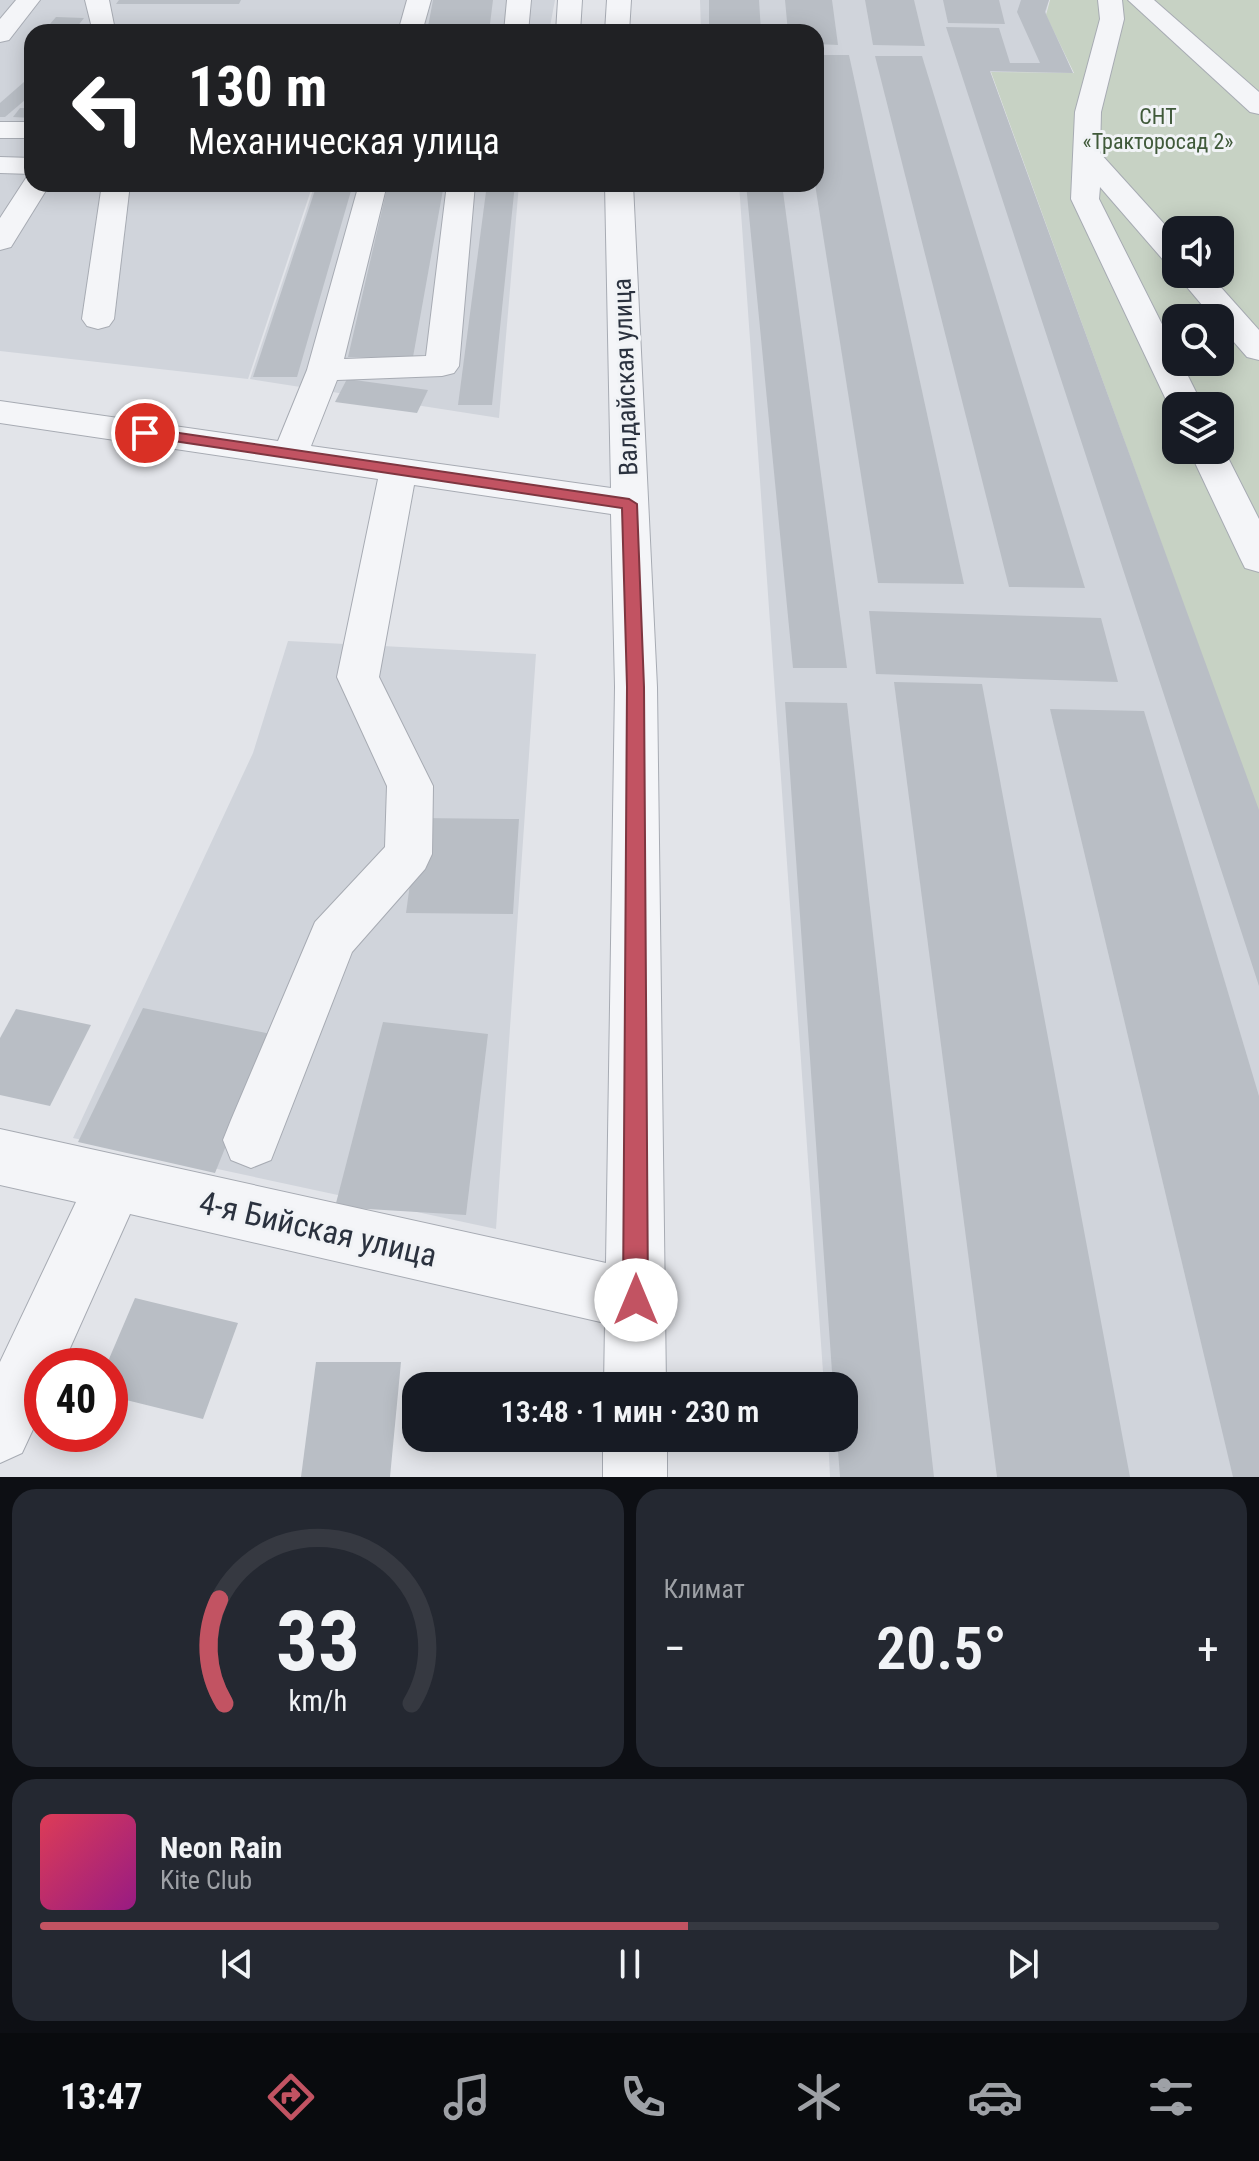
<!DOCTYPE html>
<html lang="ru">
<head>
<meta charset="utf-8">
<style>
	:root { --surface:#171b24; --page:#242831; --text:#f1f3f6; --muted:#9ea1a6; --line:#363941; --accent:#c25362 }
	body { margin:0; font-family:"Roboto Condensed",sans-serif; background:var(--page); color:var(--text); height:100vh; display:flex; flex-direction:column; font-size:30px; white-space:nowrap }
	* { box-sizing:border-box; margin:0 }
	p { font-size:26px; color:var(--muted) }
	.icon { flex:none; width:44px; height:44px; fill:none; stroke:currentColor; stroke-width:2; stroke-linecap:round; stroke-linejoin:round }
	.map { position:relative; height:1477px; overflow:hidden }
	.side { display:flex; flex-direction:column; gap:12px; padding:12px; background:#0d0f14; flex:1 }
	.side>* { flex:none }
	.banner { position:absolute; left:24px; top:24px; width:800px; height:168px; border-radius:24px; box-shadow:0 4px 20px #0003; background:#202124; color:#fff; overflow:hidden }
	.buttons { position:absolute; left:1162px; top:216px; display:grid; gap:16px }
	.buttons a { display:grid; place-items:center; width:72px; height:72px; border-radius:16px; background:var(--surface); box-shadow:0 4px 20px #0003; font-size:40px }
	.speed { position:absolute; left:24px; top:1348px; display:flex; gap:16px; font-size:40px; font-weight:700; text-align:center }
	.speed>* { display:grid; place-content:center; width:104px; height:104px; border-radius:50%; background:var(--surface); box-shadow:0 4px 20px #0003; line-height:1 }
	.speed .limit { border:12px solid #d22; background:#fff; color:#111 }
	.pin { position:absolute; display:grid; place-items:center; width:68px; height:68px; color:#fff; margin:-34px; border:4px solid #fff; border-radius:50%; box-shadow:0 2px 8px #0007 }
	.me { position:absolute; width:88px; margin:-44px; rotate:0deg; stroke-linejoin:round; filter:drop-shadow(0 0 6px #0008) }
	.turn { display:flex; align-items:center; gap:28px; height:168px; padding:0 32px; font-size:36px }
	.turn .icon { width:104px; height:104px; stroke-width:2.5 }
	.turn b { display:block; font-size:56px; line-height:68px }
	.big { font-size:60px; font-weight:600; line-height:1.1 }
	.side .card { flex:1; display:flex; flex-direction:column; justify-content:center; gap:12px; min-width:0; padding:0 28px; border-radius:24px; background:var(--page) }
	.side .dial { align-items:center; gap:0 }
	.dial svg { height:208px; overflow:visible; fill:none; stroke:var(--line); stroke-width:7; stroke-linecap:round; text-anchor:middle }
	.dial text { fill:var(--text); stroke:none }
	.song { display:flex; align-items:center; gap:24px }
	.cover { width:96px; height:96px; border-radius:12px; background:linear-gradient(135deg,hsl(350 70% 55%),hsl(310 70% 35%)) }
	.played { height:8px; border-radius:4px; background:linear-gradient(90deg,var(--accent) 55%,var(--line) 55%) }
	.keys { display:flex; justify-content:space-around; direction:ltr }
	.heat { display:flex; justify-content:space-between; align-items:center; font-size:44px; direction:ltr }
	.side .tiles { flex:1; display:grid; gap:12px; grid-template-columns:1fr 1fr }
	.card:last-child { grid-column:span 2 }
	.trip { position:absolute; left:402px; top:1372px; width:456px; height:80px; border-radius:24px; background:var(--surface); box-shadow:0 4px 20px #0003; font-weight:600; line-height:80px; text-align:center }
	.tabs { display:flex; height:128px; justify-content:space-around; align-items:center; background:#090b0e; color:var(--muted) }
	.tabs .icon { width:56px; height:56px }
	.tabs .current { color:var(--accent) }
	.tabs b { font-size:36px; color:var(--text) }
	.map>svg:first-child { display:block }
</style>
</head>
<body>
<div class="map">
<svg width="1259" height="1477" viewBox="0 0 1259 1477">
	<rect width="100%" height="100%" fill="#e2e4e9"/>
	<g fill="#d0d4db">
		<polygon points="0,0 555,0 549,32 32,32 32,184 313,184 248,379 0,351"/>
		<polygon points="700,0 1049,0 1046,12 1073,73 990,72 1259,810 1259,1477 830,1477 828,1438 844,1438 844,1386 824,1386 739,184 816,184 816,32 701,32"/>
		<polygon points="315,184 519,184 499,418 250,379"/>
		<polygon points="288,641 536,654 496,1229 73,1138 253,753"/>
	</g>
	<path fill="#c7d2c4" fill-rule="evenodd" d="M 1050,0 L 1259,0 L 1259,813 L 991,72 L 1074,73 L 1046,15 ZM 1176,230 L 1220,230 L 1220,274 L 1176,274 ZM 1176,318 L 1220,318 L 1220,362 L 1176,362 ZM 1176,406 L 1220,406 L 1220,450 L 1176,450 Z"/>
	<g fill="#b9bec5">
		<polygon points="119,0 241,0 239,4 116,4"/>
		<polygon points="433,0 493,0 489,32 427,32"/>
		<polygon points="709,0 759,0 761,32 709,32"/>
		<polygon points="785,0 832,0 838,45 816,44 816,32 788,32"/>
		<polygon points="865,0 914,0 925,46 873,45"/>
		<polygon points="943,0 999,0 1005,24 948,23"/>
		<polygon points="1021,0 1049,0 1045,12 1073,73 990,71 1259,810 1259,986 946,27 999,28 1010,63 1040,63 1017,12"/>
		<polygon points="56,17 84,18 73,32 44,31"/>
		<polygon points="816,55 849,55 964,584 878,583 815,184"/>
		<polygon points="875,56 922,56 1085,588 1009,587"/>
		<polygon points="32,75 32,94 5,117 0,117 0,103"/>
		<polygon points="20,108 32,108 32,118 13,117"/>
		<polygon points="317,184 353,184 297,377 253,377"/>
		<polygon points="388,184 444,184 413,357 348,357"/>
		<polygon points="487,184 515,184 492,405 458,405"/>
		<polygon points="746,184 782,184 847,668 793,668"/>
		<polygon points="347,379 428,390 417,413 335,402"/>
		<polygon points="869,611 1101,618 1118,682 876,674"/>
		<polygon points="894,682 982,684 1130,1477 997,1477"/>
		<polygon points="785,702 847,703 934,1477 840,1477 837,1438 844,1438 844,1386 833,1386"/>
		<polygon points="1050,709 1144,711 1259,1096 1259,1477 1233,1477"/>
		<polygon points="419,818 519,819 513,914 406,913"/>
		<polygon points="143,1008 271,1034 215,1173 78,1142"/>
		<polygon points="16,1009 91,1025 50,1106 0,1095 0,1038"/>
		<polygon points="383,1022 488,1034 466,1215 335,1207"/>
		<polygon points="135,1298 238,1323 203,1419 110,1396 110,1366 106,1366"/>
		<polygon points="316,1362 401,1362 390,1477 301,1477"/>
	</g>
	<g fill="none" stroke-linecap="round" stroke-linejoin="round">
		<g stroke="#a7abb3" stroke-width="2">
			<g id="minor">
				<polygon points="16,0 40,0 9,40 0,42 0,19"/>
				<polygon points="85,0 109,0 114,25 119,32 93,32"/>
				<polygon points="407,0 431,0 422,32 398,32"/>
				<polygon points="507,0 531,0 528,32 504,32"/>
				<polygon points="558,0 582,0 580,32 556,32"/>
				<polygon points="607,0 631,0 629,32 605,32"/>
				<polygon points="1098,0 1122,0 1124,19 1101,112 1100,153 1176,237 1176,265 1165,262 1100,187 1099,199 1176,352 1176,362 1181,362 1203,406 1176,406 1176,414 1169,406 1071,199 1075,112 1100,19"/>
				<polygon points="1128,0 1154,0 1259,92 1259,114 1250,112"/>
				<rect x="0" y="122" width="32" height="16"/>
				<polygon points="0,157 32,158 32,174 0,173"/>
				<polygon points="32,176 32,184 50,184 11,247 0,250 0,218 26,178"/>
				<polygon points="102,184 130,184 114,319 109,326 98,329 87,326 82,319"/>
				<polygon points="359,184 387,184 344,359 426,356 447,184 475,184 459,366 454,373 442,376 337,380 311,446 611,488 605,184 633,184 657,687 666,1386 604,1386 605,1323 130,1214 62,1366 42,1366 42,1410 22,1453 0,1463 0,1362 76,1202 0,1185 0,1129 606,1263 615,687 611,514 414,485 379,677 433,786 432,854 425,869 352,952 271,1160 251,1168 231,1160 223,1140 231,1120 315,922 385,847 387,786 337,677 378,479 0,423 0,401 278,441 307,370"/>
				<polygon points="1176,274 1209,274 1259,330 1259,360 1247,357 1220,326 1220,318 1213,318"/>
				<polygon points="1220,442 1259,519 1259,572 1245,568 1240,558 1189,450 1220,450"/>
				<rect x="603" y="1438" width="64" height="39"/>
			</g>
		</g>
		<use href="#minor" fill="#f4f5f8" fill-rule="evenodd"/>
	</g>
	<polygon fill="#c25362" stroke="#7e3640" stroke-width="2" points="145,428 629,499 637,504 644,687 648,1300 645,1309 636,1313 627,1309 623,1300 627,687 622,508 140,436 137,433"/>
	<g text-anchor="middle" dominant-baseline="central" stroke-width="6" stroke-linejoin="round" paint-order="stroke">
		<g font-size="22" fill="#405a3a" stroke="#f1f3f6">
			<text x="1158" y="116">СНТ<tspan x="1158" dy="25">«Тракторосад 2»</tspan></text>
		</g>
		<g font-size="26" fill="#2b323f" stroke="#f1f3f6">
			<text transform="translate(625 377) rotate(-92)">Валдайская улица</text>
		</g>
		<g font-size="32" fill="#2b323f" stroke="#f1f3f6">
			<text transform="translate(318 1229) rotate(13)">4-я Бийская улица</text>
		</g>
	</g>
</svg>
<div class="buttons">
<a><svg class="icon" aria-label="sound" viewBox="0 0 24 24"><path d="M4 9h4l5-4v14l-5-4H4zM17 9q2 3 0 6"/></svg></a>
<a><svg class="icon" aria-label="search" viewBox="0 0 24 24"><circle cx="10" cy="10" r="6"/><path d="M15 15l6 6"/></svg></a>
<a><svg class="icon" aria-label="layers" viewBox="0 0 24 24"><path d="M12 4l9 5-9 5-9-5zM3 14l9 5 9-5"/></svg></a>
</div>
<div class="speed"><div class="limit">40</div></div>
<div class="pin" style="left:145px;top:433px;background:#d93025"><svg class="icon" aria-label="arrive" viewBox="0 0 24 24"><path d="M6 21V4h12l-3 4 3 4H6"/></svg></div>
<svg class="me" style="left:636px;top:1300px" viewBox="-20 -20 40 40"><circle r="19" fill="#fff"/><path d="M0-13L10 11 0 6-10 11z" fill="#c25362"/></svg>
<div class="trip">13:48 · 1 мин · 230 m</div>
<div class="banner">
<div class="turn"><svg class="icon" aria-label="left" viewBox="0 0 24 24"><path d="M17 20v-9H6M10 6l-5 5 5 5"/></svg><div><b>130 m</b>Механическая улица</div></div>
</div>
</div>
<section class="side">
<div class="tiles">
<div class="card dial"><svg viewBox="0 0 100 80">
<path d="M14 69A42 42 0 1 1 86 69"/>
<path d="M14 69A42 42 0 0 1 12 29" stroke="#c25362"/>
<text x="50" y="56" font-size="32" font-weight="700">33</text>
<text x="50" y="72" font-size="11">km/h</text>
</svg></div>
<div class="card"><p>Климат</p>
<div class="heat"><a>−</a><b class="big">20.5°</b><a>+</a></div>
</div>
<div class="card">
<div class="song"><i class="cover"></i><div><b>Neon Rain</b><p>Kite Club</p></div></div>
<div class="played"></div>
<div class="keys"><svg class="icon" aria-label="previous" viewBox="0 0 24 24"><path d="M18 5L8 12l10 7zM5 5v14"/></svg><svg class="icon" aria-label="pause" viewBox="0 0 24 24"><path d="M8 5v14M16 5v14"/></svg><svg class="icon" aria-label="next" viewBox="0 0 24 24"><path d="M6 5l10 7-10 7zM19 5v14"/></svg></div>
</div>
</div>
</section>
<nav class="tabs">
<b>13:47</b>
<svg class="icon current" aria-label="directions" viewBox="0 0 24 24"><path d="M12 3l9 9-9 9-9-9zM9 14v-3h6M13 9l2 2-2 2"/></svg>
<svg class="icon" aria-label="music" viewBox="0 0 24 24"><path d="M9 18V5l10-2v13"/><circle cx="6" cy="18" r="3"/><circle cx="16" cy="16" r="3"/></svg>
<svg class="icon" aria-label="phone" viewBox="0 0 24 24"><path d="M5 4h4l2 5-3 2q2 4 5 5l2-3 5 2v4C11 20 4 13 5 4z"/></svg>
<svg class="icon" aria-label="climate" viewBox="0 0 24 24"><path d="M12 3v18M4 7l16 10M4 17L20 7"/></svg>
<svg class="icon" aria-label="car" viewBox="0 0 24 24"><path d="M5 17H2v-5l4-1 3-4h7l3 4 3 1v5h-3M9 17h6M6 11h13"/><circle cx="7" cy="17" r="2"/><circle cx="17" cy="17" r="2"/></svg>
<svg class="icon" aria-label="filters" viewBox="0 0 24 24"><path d="M4 7h16M4 17h16"/><circle cx="9" cy="7" r="2"/><circle cx="15" cy="17" r="2"/></svg>
</nav>
</body>
</html>
